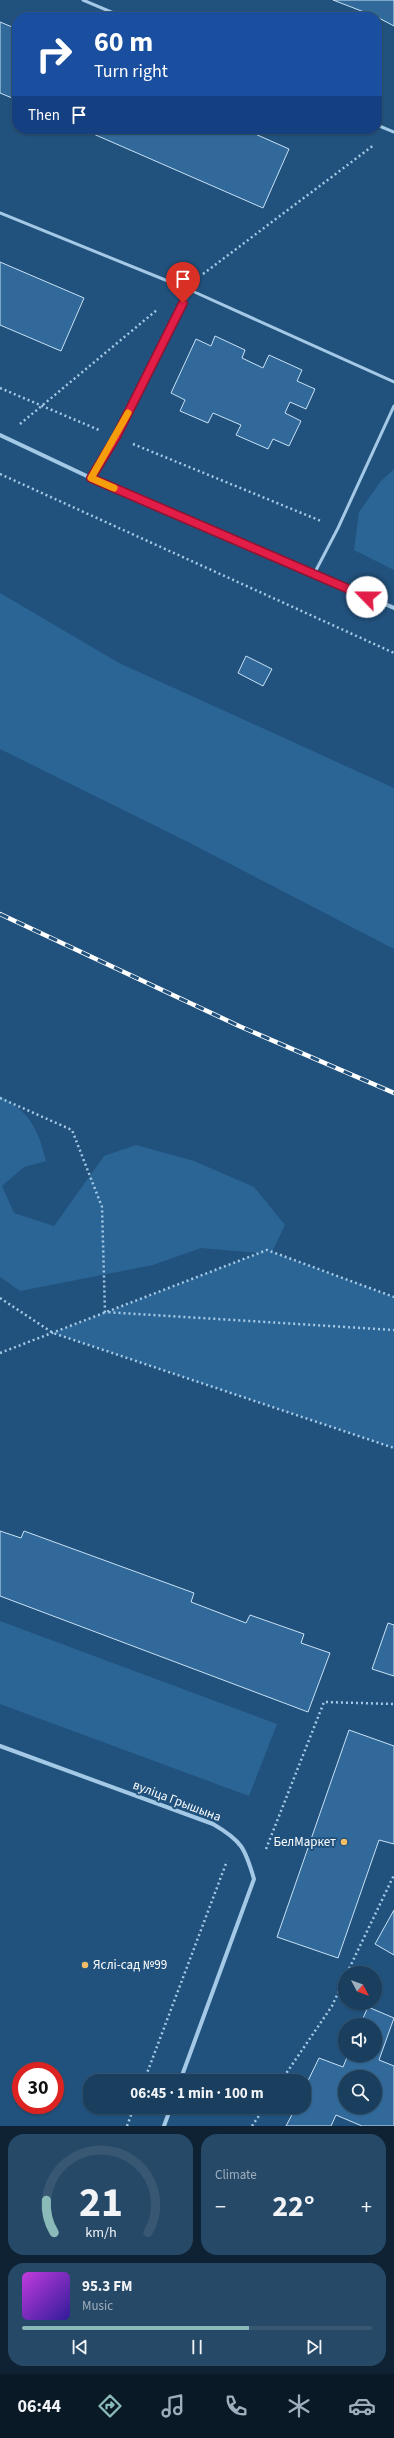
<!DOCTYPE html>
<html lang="en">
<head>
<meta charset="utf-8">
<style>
	:root { --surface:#193e5e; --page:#264967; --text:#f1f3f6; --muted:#9faebc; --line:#375773; --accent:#8bbbb9 }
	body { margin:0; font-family:"Source Sans 3",sans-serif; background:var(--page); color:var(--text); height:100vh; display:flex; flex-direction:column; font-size:15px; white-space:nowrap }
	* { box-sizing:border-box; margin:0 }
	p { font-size:13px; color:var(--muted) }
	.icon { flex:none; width:22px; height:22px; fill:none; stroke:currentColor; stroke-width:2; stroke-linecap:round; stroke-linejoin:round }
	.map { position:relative; height:2126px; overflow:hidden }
	.panel { display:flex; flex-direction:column; gap:8px; padding:8px; background:#0e2234; flex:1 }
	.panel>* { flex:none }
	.hud { position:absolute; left:12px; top:12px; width:370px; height:122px; border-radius:16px; box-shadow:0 1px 3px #0004,0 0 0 1px var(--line); background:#1a4fa0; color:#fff; overflow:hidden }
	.needle { width:26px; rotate:131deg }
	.controls { position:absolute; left:338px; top:1966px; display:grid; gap:8px }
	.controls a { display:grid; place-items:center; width:44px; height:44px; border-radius:50%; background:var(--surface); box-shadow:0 1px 3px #0004,0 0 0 1px var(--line); font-size:20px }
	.speed { position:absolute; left:12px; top:2062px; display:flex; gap:8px; font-size:20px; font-weight:700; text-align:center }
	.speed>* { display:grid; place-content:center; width:52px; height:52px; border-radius:50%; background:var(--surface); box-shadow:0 1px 3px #0004,0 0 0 1px var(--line); line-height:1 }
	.speed .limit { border:6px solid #d22; background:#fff; color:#111 }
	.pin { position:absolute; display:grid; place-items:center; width:34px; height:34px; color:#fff; margin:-41px -17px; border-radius:50% 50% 50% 0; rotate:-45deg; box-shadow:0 0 4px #0007 }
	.pin .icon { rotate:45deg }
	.me { position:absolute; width:44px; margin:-22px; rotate:293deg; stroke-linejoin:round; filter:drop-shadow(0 0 3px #0008) }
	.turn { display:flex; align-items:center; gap:14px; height:84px; padding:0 16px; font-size:18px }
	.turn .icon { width:52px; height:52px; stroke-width:2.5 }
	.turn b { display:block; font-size:28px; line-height:34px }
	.then { display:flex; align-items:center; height:38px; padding:0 16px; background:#0003; gap:8px; font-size:15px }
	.big { font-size:30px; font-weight:700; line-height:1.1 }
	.panel .tile { flex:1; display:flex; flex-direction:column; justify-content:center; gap:6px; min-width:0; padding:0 14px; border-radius:16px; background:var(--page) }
	.panel .dial { align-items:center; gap:0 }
	.dial svg { height:104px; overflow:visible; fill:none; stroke:var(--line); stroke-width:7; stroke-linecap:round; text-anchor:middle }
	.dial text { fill:var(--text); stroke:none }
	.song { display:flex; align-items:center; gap:12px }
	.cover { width:48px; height:48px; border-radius:6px; background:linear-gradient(135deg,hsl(290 70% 55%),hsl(250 70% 35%)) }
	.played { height:4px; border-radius:2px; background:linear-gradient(90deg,var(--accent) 65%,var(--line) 65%) }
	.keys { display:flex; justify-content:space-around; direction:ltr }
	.heat { display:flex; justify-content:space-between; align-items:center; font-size:22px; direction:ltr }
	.panel .tiles { flex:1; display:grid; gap:8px; grid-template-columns:1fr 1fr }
	.tile:last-child { grid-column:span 2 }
	.trip { position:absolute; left:83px; top:2074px; width:228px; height:40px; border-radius:16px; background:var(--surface); box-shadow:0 1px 3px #0004,0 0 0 1px var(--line); font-weight:700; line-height:40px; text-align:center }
	.tabs { display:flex; height:64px; justify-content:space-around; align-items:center; background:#0a1926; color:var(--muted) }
	.tabs .icon { width:28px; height:28px }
	.tabs .selected { color:var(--accent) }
	.tabs b { font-size:18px; color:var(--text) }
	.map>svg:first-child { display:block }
</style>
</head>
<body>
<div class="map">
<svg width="394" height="2126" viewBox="0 0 394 2126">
	<rect width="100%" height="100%" fill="#21527d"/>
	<g fill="#2b6595">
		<polygon points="394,469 394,570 354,550 359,512 381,481"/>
		<polygon points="0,593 119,663 394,788 394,949 186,841 0,749"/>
		<path d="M 0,1096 C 30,1112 38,1129 46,1161 L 24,1167 L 2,1186 L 14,1213 L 54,1226 L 104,1156 L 136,1145 L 194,1161 L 254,1187 L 285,1225 L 272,1252 L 394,1297 L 394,1448 L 53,1333 L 259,1253 L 201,1248 L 153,1265 L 20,1291 L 0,1277 Z"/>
		<polygon points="0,1621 277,1724 249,1796 0,1704"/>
	</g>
	<g fill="#316a9a" stroke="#c8e1f5" fill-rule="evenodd">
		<polygon points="333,0 394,0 394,26 377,17"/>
		<polygon points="0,22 17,29 17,100 0,93"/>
		<polygon points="82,129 244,129 289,149 263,208"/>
		<polygon points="0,262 84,298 61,351 0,325"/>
		<polygon points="215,336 245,350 242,358 263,368 269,355 302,370 297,381 315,389 306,409 290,402 285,413 301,421 289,446 273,439 268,449 236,435 241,425 213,413 208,423 180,411 185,400 171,393 196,339 211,346"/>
		<polygon points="246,656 272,669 263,686 238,673"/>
		<polygon points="0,1531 21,1538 24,1531 194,1593 191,1602 246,1623 250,1615 304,1634 301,1643 330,1653 308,1712 0,1596"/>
		<polygon points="388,1623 394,1625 394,1676 372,1669"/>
		<polygon points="349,1730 394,1746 394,1844 379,1840 338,1958 277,1937"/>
		<polygon points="394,1910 394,1955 375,1944"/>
		<path d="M 368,2007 L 394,2018 L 379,2060 L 394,2066 L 394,2126 L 362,2126 L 336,2115 L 331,2126 L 286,2126 L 296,2107 L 304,2107 L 304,2089 L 319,2058 L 343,2067 L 348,2055 L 375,2055 L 375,2025 L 360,2025 ZM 345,2077 L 375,2077 L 375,2107 L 345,2107 Z"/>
	</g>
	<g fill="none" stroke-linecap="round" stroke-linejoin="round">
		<g stroke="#a4c9e6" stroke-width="2.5" stroke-dasharray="2 3" stroke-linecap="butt">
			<polyline points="203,274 374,145"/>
			<polyline points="0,388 99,430"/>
			<polyline points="20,424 158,309"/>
			<polyline points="133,444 321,521"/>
			<polyline points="0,474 394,653"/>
			<polyline points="0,1098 72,1130 102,1207 105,1312 394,1330"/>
			<polyline points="0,1298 53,1333 394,1448"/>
			<polyline points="0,1353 267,1250 394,1297"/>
			<polyline points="266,1849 324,1702 394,1704"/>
			<polyline points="347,1973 394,1875"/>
			<polyline points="144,2081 227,1861"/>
			<polyline points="281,2081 332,2006 345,1978"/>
			<polyline points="127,2126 134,2107"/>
			<polyline points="252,2126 265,2107"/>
		</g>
		<g stroke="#a4c9e6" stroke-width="3">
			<polyline points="83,0 123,17"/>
			<polyline points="377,125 394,132"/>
			<polyline points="0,213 190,290 394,382"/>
			<polyline points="91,478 116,437 190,290"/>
			<polyline points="314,574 338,528 394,406"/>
		</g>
		<g stroke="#a4c9e6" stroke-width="4">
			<polyline points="0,435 91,478 394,608"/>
			<path d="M 0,1746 L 213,1824 C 242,1841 245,1848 254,1879 L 180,2081"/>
			<polyline points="164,2126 171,2107"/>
		</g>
		<g stroke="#fff" stroke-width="4.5">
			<polyline id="rail" points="0,914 239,1026 394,1093"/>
		</g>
		<use href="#rail" stroke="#21527d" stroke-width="3" stroke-dasharray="9" stroke-linecap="butt"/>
	</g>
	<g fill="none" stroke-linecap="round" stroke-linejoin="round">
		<g stroke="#92132f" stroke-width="10">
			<polyline id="route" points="183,303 116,437 91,478 367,597"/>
		</g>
		<use href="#route" stroke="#e11d48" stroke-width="7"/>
		<polyline stroke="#f59e0b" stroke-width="7" points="114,488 91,478 128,413"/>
	</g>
	<g fill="#f3bc66" stroke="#21527d" stroke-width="1.5">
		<circle cx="344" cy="1842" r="4"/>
		<circle cx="85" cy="1965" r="4"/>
	</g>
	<g text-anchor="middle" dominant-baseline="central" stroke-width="4" stroke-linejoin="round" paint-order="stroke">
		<g font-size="13" fill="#fff" stroke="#21527d">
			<text transform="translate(177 1801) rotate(21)">вуліца Грышына</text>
		</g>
		<g font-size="13" fill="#fff" stroke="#21527d" text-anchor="end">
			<text x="336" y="1842">БелМаркет</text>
			<text x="93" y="1965" text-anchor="start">Яслі-сад №99</text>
		</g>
	</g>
</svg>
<div class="controls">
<a><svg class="needle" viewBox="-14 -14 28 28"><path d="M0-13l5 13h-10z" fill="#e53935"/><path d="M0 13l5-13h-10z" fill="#9faebc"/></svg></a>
<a><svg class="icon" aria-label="sound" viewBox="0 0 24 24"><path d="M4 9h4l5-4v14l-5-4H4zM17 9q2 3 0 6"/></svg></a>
<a><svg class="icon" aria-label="search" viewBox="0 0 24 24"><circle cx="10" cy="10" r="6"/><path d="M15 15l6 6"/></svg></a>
</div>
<div class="speed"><div class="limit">30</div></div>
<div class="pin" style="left:183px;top:303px;background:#d93025"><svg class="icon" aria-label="arrive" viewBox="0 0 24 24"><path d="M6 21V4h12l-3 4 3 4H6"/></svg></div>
<svg class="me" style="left:367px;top:597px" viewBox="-20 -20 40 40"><circle r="19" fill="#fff"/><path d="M0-13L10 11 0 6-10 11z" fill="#e11d48"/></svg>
<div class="trip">06:45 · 1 min · 100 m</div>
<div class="hud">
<div class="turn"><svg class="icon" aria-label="right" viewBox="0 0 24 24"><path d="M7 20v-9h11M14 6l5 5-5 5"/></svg><div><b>60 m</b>Turn right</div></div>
<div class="then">Then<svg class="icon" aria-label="arrive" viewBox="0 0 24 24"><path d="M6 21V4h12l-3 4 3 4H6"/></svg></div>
</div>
</div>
<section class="panel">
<div class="tiles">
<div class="tile dial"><svg viewBox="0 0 100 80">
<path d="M14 69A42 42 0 1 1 86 69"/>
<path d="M14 69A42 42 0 0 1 8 44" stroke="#8bbbb9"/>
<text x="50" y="56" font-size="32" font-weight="700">21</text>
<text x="50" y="72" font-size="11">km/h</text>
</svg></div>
<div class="tile"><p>Climate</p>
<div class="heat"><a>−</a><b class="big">22°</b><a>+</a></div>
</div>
<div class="tile">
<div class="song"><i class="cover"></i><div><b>95.3 FM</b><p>Music</p></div></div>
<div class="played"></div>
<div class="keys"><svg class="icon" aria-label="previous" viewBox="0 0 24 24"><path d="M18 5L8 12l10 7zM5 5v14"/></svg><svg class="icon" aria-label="pause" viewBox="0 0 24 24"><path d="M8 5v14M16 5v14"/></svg><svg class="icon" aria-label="next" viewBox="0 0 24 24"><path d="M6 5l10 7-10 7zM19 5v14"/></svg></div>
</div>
</div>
</section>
<nav class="tabs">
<b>06:44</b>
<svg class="icon selected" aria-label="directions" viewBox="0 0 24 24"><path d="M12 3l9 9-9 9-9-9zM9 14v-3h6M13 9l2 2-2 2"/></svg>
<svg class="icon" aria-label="music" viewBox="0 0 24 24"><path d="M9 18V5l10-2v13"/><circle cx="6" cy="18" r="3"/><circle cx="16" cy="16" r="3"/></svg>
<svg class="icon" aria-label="phone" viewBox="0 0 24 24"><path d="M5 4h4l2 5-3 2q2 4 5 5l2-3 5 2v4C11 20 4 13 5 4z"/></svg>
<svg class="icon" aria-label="climate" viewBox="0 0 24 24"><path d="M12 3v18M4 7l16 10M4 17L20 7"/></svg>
<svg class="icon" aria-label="car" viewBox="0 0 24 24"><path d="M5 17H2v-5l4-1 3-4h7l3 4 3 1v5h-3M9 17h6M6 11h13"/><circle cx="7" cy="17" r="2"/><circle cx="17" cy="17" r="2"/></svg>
</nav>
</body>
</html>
